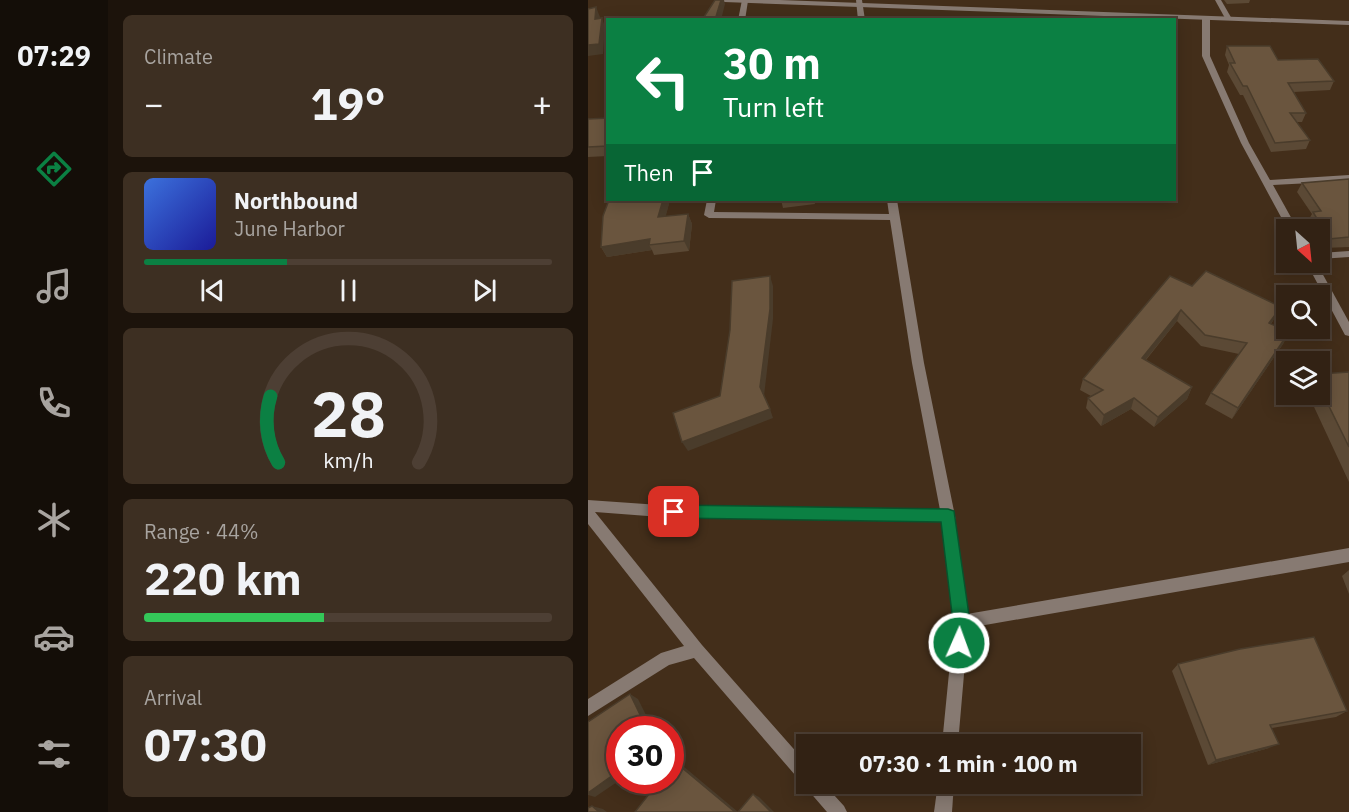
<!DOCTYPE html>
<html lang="en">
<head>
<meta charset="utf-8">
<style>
	:root { --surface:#322214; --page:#3d2f22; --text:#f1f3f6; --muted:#a8a4a0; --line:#4d3f34; --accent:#0b8043 }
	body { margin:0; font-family:"IBM Plex Sans",sans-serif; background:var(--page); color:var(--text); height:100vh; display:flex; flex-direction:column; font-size:22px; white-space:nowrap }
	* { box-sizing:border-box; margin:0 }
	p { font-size:20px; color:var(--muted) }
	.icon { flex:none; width:33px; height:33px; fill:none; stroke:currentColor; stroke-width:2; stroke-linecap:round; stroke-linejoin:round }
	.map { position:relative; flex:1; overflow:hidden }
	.drawer { display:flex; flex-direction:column; gap:15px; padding:15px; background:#1c130b; width:480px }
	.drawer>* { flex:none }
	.hud { position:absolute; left:18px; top:18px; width:570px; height:183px; border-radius:0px; box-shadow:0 3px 15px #0003,0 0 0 2px var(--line); background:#0b8043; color:#fff; overflow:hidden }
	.needle { width:39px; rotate:153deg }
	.fabs { position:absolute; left:688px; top:219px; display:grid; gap:12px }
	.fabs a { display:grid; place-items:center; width:54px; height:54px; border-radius:0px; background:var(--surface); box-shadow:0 3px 15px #0003,0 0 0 2px var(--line); font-size:30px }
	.speed { position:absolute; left:18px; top:716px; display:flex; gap:12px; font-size:30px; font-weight:700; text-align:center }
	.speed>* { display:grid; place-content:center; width:78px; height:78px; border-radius:50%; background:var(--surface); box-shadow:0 3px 15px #0003,0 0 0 2px var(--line); line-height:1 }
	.speed .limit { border:9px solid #d22; background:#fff; color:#111 }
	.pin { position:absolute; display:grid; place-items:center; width:51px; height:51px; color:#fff; margin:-26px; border-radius:12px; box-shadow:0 3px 9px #0006 }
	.me { position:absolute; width:66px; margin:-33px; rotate:2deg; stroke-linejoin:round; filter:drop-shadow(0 0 4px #0008) }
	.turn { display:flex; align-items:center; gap:21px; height:126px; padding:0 18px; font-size:27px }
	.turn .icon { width:78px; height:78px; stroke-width:2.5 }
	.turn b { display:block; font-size:42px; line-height:51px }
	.then { display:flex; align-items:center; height:57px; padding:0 18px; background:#0003; gap:12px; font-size:22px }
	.big { font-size:45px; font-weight:700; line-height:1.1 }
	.drawer .card { flex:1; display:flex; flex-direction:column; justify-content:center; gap:9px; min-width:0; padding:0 21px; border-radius:9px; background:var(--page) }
	.drawer .dial { align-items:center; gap:0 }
	.dial svg { height:156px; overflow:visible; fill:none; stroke:var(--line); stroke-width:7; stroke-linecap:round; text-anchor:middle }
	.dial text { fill:var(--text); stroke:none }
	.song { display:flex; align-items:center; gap:18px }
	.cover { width:72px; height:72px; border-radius:9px; background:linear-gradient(135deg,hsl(220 70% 55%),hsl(240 70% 35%)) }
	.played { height:6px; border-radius:3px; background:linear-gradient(90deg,var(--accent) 35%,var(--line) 35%) }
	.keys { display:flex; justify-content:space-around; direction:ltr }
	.heat { display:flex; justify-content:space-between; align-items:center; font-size:33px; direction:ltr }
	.charge { height:9px; border-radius:4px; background:linear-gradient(90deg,#34c759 44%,var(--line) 0) }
	.trip { position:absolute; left:208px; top:734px; width:345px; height:60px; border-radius:0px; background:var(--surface); box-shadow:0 3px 15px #0003,0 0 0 2px var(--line); font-weight:700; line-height:60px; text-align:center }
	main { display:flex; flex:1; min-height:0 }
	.menu { display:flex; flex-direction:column; width:108px; justify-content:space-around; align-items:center; background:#140e08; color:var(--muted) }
	.menu .icon { width:42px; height:42px }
	.menu .current { color:var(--accent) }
	.menu b { font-size:27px; color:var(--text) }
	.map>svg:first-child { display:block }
</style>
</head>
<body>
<main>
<nav class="menu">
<b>07:29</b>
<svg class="icon current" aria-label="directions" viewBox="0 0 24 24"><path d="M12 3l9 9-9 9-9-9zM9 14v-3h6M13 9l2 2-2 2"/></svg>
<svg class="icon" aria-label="music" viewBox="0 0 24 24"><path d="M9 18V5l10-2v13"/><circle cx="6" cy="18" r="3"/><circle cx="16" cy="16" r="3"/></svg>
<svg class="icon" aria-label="phone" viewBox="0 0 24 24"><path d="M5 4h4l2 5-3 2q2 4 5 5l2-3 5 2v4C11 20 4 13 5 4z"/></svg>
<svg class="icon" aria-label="climate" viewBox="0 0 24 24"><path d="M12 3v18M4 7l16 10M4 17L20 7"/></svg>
<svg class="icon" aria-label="car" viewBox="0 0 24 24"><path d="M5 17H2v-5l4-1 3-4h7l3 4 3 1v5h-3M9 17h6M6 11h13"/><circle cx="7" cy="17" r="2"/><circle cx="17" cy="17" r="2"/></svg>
<svg class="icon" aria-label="filters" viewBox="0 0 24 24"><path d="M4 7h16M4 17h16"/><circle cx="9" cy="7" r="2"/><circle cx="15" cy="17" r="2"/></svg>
</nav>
<section class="drawer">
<div class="card"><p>Climate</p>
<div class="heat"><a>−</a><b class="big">19°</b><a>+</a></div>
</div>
<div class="card">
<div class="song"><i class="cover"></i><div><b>Northbound</b><p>June Harbor</p></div></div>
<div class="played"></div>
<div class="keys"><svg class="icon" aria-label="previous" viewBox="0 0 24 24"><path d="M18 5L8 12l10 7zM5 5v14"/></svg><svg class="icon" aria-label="pause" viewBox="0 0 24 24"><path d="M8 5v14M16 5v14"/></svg><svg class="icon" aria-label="next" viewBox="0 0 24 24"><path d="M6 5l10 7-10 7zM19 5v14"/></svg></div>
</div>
<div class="card dial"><svg viewBox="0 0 100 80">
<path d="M14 69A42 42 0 1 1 86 69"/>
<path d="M14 69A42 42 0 0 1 10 35" stroke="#0b8043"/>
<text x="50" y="56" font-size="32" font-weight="700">28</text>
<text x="50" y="72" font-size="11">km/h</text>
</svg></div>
<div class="card"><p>Range · 44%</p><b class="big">220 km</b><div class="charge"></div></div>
<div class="card"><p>Arrival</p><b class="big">07:30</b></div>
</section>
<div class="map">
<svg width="761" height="812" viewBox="0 0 761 812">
	<rect width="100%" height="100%" fill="#432e1a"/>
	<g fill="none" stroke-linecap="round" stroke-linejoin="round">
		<g fill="#877a72" fill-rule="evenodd">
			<polygon points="154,0 160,1 157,20 150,20"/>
			<polygon points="268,0 274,0 277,20 270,20"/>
			<polygon points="627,0 633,0 644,19 642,20 638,20"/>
			<polygon points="618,16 622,18 622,56 661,143 682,180 761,175 761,181 685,185 710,230 700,230 653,143 614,56 614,18"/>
			<polygon points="119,200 128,200 126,212 301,214 299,200 309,200 336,363 367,516 379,614 761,548 761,562 380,628 370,744 354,744 366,622 354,522 86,518 7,512 114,645 219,764 219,783 235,783 256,806 259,812 239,812 106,658 81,665 0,716 0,699 73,653 96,646 0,524 0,500 86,506 352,510 324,363 302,220 121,218 116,215"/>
			<polygon points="761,251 761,257 732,259 732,253"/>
			<polygon points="718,262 728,262 761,322 761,336 757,335"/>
			<polygon points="350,783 366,783 364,812 346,812"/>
		</g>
		<polygon fill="#877a72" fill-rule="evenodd" points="133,0 192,0 761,21 761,25 136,2"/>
	</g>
	<g fill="#5b4935">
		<polygon points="636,0 662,0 661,3 639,4"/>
		<polygon points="639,46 690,60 746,81 742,90 706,92 718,113 714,122 709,122 722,140 718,149 683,152 655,95 652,95 639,72 641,65 637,55"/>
		<polygon points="20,118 20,156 0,157 0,119"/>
		<polygon points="761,179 761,247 736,248 732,241 732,230 725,230 720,221 724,214 709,192 714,183"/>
		<polygon points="82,200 77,217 100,214 104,224 101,251 66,255 64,250 19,257 13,247"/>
		<polygon points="193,200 226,200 227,204 195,208"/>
		<polygon points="604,286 693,307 683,324 701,332 695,344 644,419 617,404 623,393 651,354 613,346 589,321 558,360 604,387 599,399 566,427 543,409 513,426 498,408 500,398 503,396 492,390 495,379"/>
		<polygon points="761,372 761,482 720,394 732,394 732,374"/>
		<polygon points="761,570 761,594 754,576"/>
		<polygon points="590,664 759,711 748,717 684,728 681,748 620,765 584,671"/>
	</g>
	<g fill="#4a3c2b">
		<polygon points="133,0 136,0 137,4 133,20 127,20"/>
		<polygon points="8,7 12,17 11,28 7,19"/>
		<polygon points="14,18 17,27 15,54 0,56 0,45"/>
		<polygon points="75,200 82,200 75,227 70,217"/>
		<polygon points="100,214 104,224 101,251 96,241"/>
		<polygon points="62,239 61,245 64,250 19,257 13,247"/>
		<polygon points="182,276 185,286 185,319 176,396 172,387"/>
		<polygon points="693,307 687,318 675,334 681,323"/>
		<polygon points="593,310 589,321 550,369 554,358"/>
		<polygon points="701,332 695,344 644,419 650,408"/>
		<polygon points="604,387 599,399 566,427 570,417"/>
		<polygon points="546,398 543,409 513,426 516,415"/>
		<polygon points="182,409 185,418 100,451 94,442"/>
		<polygon points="42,694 50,699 65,729 59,729"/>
		<polygon points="691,744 681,748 620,765 628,760"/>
		<polygon points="87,762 95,766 150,812 147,812"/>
		<polygon points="32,770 32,780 7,797 0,795 0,793"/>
		<polygon points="165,794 171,797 186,812 183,812"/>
		<polygon points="4,806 15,809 19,812 11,812"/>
	</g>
	<g fill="#6a553e" stroke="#4a3c2b" stroke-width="1.5">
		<polygon points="127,0 133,0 127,20 114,20"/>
		<polygon points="8,7 7,19 14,18 11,44 0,45 0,9"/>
		<polygon points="639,46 682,46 690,60 730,59 746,81 700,83 718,113 702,113 722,140 687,143 659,86 655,86 642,63 647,63"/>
		<polygon points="20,118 20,146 0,147 0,119"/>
		<polygon points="761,179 761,237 741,239 725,212 733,211 714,183"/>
		<polygon points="21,200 75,200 70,217 100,214 96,241 61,245 62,239 13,247 15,216"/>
		<polygon points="618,271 693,307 681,323 701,332 650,408 623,393 659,343 617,335 593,310 554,358 604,387 570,417 546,398 516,415 500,398 515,390 495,379 582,276 604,286"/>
		<polygon points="182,276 182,309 172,387 182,409 94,442 85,413 132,396 142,330 144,281"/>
		<polygon points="761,372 761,447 732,388 732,374"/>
		<polygon points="726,637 759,711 682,725 691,744 628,760 590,664 652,649"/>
		<polygon points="42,694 59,729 32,729 32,770 0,793 0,722"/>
		<polygon points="87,762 147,812 47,812 72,780 82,780 82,767"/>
		<polygon points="165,794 183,812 150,812"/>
		<polygon points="4,806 11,812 0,812 0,808"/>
	</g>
	<polygon fill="#0b8043" stroke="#07532c" stroke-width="1.5" points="86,505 360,509 366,511 382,622 377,649 371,651 365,649 363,643 365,622 353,522 86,518 81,516 79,512 81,507"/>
</svg>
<div class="fabs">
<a><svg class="needle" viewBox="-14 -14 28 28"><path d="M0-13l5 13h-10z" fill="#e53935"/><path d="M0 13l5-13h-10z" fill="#a8a4a0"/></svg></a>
<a><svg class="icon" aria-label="search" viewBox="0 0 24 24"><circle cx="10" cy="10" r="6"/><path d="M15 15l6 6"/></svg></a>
<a><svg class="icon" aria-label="layers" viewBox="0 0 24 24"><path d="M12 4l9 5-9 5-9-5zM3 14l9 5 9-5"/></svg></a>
</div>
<div class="speed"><div class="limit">30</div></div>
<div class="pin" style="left:86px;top:512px;background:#d93025"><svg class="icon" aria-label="arrive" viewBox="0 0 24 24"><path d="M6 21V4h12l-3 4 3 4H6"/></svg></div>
<svg class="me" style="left:371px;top:643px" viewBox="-20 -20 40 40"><circle r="17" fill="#0b8043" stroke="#fff" stroke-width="3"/><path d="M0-11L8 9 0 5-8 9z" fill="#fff"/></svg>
<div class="trip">07:30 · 1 min · 100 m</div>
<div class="hud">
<div class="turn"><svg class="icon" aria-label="left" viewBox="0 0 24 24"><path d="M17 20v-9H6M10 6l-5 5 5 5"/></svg><div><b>30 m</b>Turn left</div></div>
<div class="then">Then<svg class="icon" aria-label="arrive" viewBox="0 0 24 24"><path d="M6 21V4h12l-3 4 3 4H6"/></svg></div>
</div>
</div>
</main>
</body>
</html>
